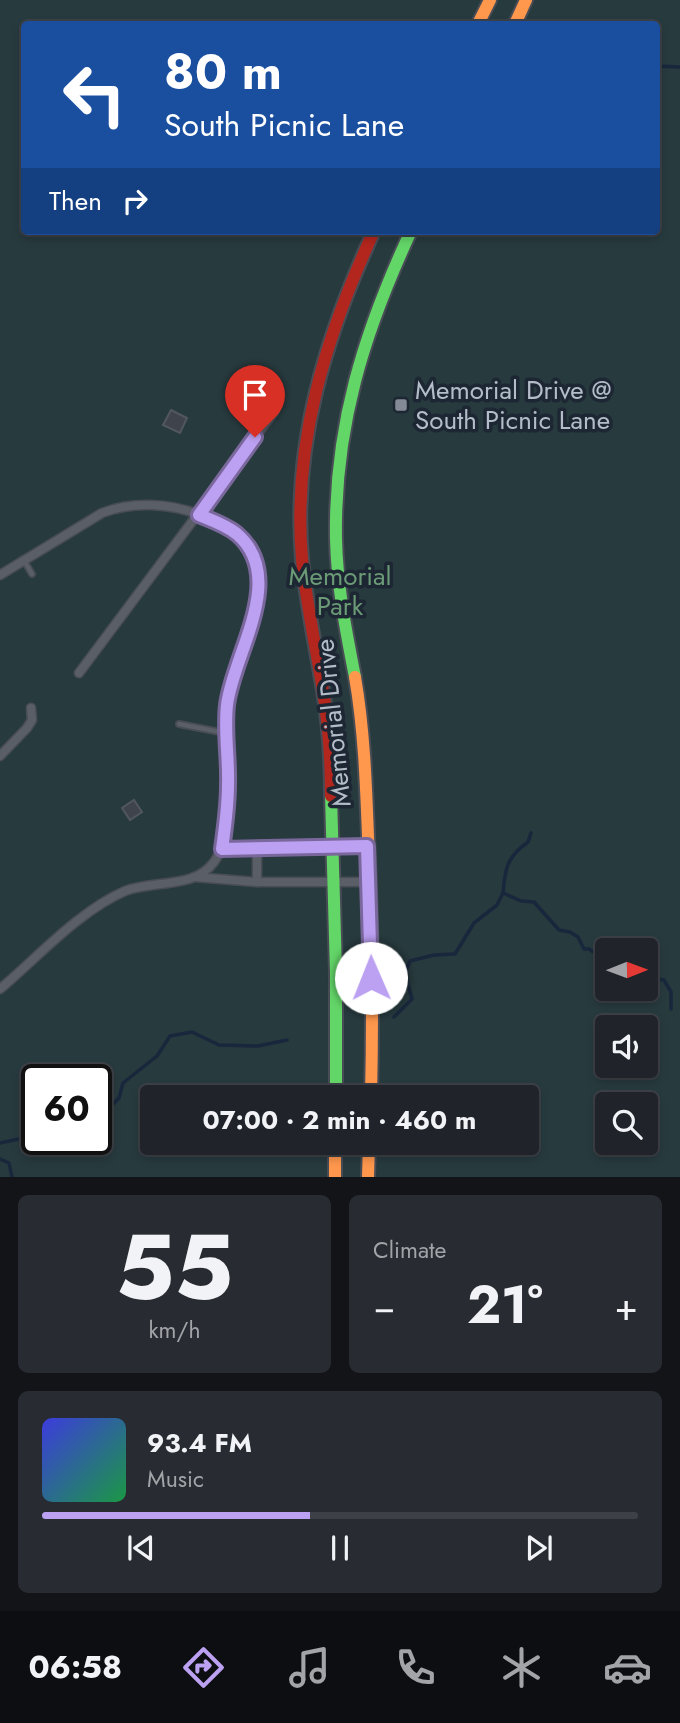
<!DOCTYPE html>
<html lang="en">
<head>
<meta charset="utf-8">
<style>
	:root { --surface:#20242a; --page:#282c32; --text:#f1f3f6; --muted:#a2a4a8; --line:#3d4147; --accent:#bca0f2 }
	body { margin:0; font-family:Jost,sans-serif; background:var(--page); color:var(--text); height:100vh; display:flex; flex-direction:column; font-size:26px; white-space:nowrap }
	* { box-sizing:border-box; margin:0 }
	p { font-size:23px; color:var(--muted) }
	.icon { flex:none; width:38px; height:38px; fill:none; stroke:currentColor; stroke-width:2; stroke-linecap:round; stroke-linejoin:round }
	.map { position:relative; height:1177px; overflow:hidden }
	.panel { display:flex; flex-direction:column; gap:18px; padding:18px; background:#121417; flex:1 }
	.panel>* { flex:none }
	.banner { position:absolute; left:21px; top:21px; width:639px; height:214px; border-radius:7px; box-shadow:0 4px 10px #0003,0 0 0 2px var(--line); background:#1a4fa0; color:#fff; overflow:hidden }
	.needle { width:46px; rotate:89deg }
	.controls { position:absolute; left:595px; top:938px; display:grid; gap:14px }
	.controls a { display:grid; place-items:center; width:63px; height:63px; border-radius:7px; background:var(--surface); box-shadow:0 4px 10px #0003,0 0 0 2px var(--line); font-size:35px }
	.speed { position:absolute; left:21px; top:1064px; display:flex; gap:14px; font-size:35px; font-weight:700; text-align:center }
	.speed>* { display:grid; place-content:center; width:91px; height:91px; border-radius:50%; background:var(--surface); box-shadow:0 4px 10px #0003,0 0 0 2px var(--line); line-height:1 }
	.speed .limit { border:4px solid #111; border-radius:10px; background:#fff; color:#111 }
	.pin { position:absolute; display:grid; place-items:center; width:60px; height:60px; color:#fff; margin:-72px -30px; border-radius:50% 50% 50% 0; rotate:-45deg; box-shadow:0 0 7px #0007 }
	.pin .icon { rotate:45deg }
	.me { position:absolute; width:77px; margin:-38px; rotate:359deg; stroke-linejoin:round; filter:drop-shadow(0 0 5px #0008) }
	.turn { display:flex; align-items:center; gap:24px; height:147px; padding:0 28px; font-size:32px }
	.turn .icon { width:91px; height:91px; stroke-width:2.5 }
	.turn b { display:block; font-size:49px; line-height:60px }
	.then { display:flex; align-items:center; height:66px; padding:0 28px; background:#0003; gap:14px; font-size:26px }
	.big { font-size:52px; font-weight:700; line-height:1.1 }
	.panel .widget { flex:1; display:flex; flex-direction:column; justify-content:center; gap:10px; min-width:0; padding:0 24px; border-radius:10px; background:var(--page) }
	.panel .dial { align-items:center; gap:0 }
	.dial b { font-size:91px; line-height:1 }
	.song { display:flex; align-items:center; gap:21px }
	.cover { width:84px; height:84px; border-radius:10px; background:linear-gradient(135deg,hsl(240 70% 55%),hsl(140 70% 35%)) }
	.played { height:7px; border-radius:4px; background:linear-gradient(90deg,var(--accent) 45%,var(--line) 45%) }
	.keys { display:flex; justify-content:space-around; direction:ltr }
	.heat { display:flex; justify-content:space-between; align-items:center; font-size:38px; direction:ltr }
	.panel .tiles { flex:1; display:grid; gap:18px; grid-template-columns:1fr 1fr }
	.widget:last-child { grid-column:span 2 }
	.trip { position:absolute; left:140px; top:1085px; width:399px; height:70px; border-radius:7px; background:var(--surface); box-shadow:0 4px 10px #0003,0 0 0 2px var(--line); font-weight:700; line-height:70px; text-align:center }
	.dock { display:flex; height:112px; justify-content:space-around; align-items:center; background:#0d0e11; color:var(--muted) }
	.dock .icon { width:49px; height:49px }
	.dock .active { color:var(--accent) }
	.dock b { font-size:32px; color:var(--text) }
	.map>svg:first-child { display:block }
</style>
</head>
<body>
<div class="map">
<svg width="680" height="1177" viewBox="0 0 680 1177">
	<rect width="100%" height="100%" fill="#2a3038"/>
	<path fill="#273a3e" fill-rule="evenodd" d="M 0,0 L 680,0 L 680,1177 L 0,1177 ZM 24,24 L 656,24 L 656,231 L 24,231 ZM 607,950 L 646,950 L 646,989 L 607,989 ZM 607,1027 L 646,1027 L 646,1066 L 607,1066 ZM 37,1080 L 96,1080 L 96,1139 L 37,1139 ZM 152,1097 L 527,1097 L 527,1143 L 152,1143 ZM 607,1104 L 646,1104 L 646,1143 L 607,1143 Z"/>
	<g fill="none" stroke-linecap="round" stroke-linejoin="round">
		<g stroke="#19273c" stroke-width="3.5">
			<polyline points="656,66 680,67"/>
			<path d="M 503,893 C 505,868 507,857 528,842 L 531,833"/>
			<polyline points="646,982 651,978 664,980 671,992 671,1009"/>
			<polyline points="628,989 635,989"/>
			<polyline points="394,1017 412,999 405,973 410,961 434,955 455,954 474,923 497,905 503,893 521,901 534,902 559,930 570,932 578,937 584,949 589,949 601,957 599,976 604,983 607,985"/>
			<polyline points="96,1111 108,1109 119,1098 123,1083 157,1056 170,1036 192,1032 219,1045 258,1046 287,1040"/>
			<polyline points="0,1143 37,1135"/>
			<polyline points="0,1159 9,1163 12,1177"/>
		</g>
	</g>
	<g fill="#3f444c" stroke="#52575f" stroke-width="2">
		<polygon points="171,410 187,418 180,433 163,425"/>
		<polygon points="134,800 142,812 130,820 122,808"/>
	</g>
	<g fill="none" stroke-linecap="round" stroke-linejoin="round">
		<g stroke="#484c55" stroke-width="8">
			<g id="lane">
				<polyline points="23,559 32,574"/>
				<polyline points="179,724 225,733"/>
			</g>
		</g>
		<g stroke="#484c55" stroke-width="11">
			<g id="street">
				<path d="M 0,575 L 102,513 C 132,501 170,503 200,515 C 310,558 231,635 226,711 C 223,753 239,827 214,862 C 195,889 152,880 125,891 C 79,911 38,957 0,989"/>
				<polyline points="79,673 274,412"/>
				<polyline points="0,756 27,728 32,720 31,708"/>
				<polyline points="257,848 257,882"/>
				<polyline points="222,849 367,846"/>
				<polyline points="195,877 257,882 368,882"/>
			</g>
		</g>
		<g stroke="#484c55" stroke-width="16">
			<g id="fast">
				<path d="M 355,677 C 346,631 337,586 336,539 C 334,427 364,332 411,231"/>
				<polyline points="331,796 336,972 336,1097"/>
			</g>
		</g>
		<g stroke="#484c55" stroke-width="16">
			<g id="slow">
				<polyline points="478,24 490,0"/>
				<polyline points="515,24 526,0"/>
				<path d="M 355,677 C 364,729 366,783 368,836 C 372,923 373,1010 371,1097"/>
				<polyline points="335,1143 335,1177"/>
				<polyline points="368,1177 369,1143"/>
			</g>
		</g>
		<g stroke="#484c55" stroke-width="16">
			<path id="jam" d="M 331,796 C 331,761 329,726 323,691 C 316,647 306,603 302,559 C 292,444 326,335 374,231"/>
		</g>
		<use href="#lane" stroke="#5a5e66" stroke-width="4.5"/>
		<use href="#street" stroke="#5a5e66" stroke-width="8"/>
		<use href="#fast" stroke="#63d668" stroke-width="12"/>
		<use href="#slow" stroke="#ff974d" stroke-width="12"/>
		<use href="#jam" stroke="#b3261e" stroke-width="12"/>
	</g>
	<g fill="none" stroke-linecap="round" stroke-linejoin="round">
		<g stroke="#7a689d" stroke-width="18">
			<path id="route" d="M 255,437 L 199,515 C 211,520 226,525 237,534 C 288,578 233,654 227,705 C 224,732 229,758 228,785 C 228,806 225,828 222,849 L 367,846 L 371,978"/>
		</g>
		<use href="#route" stroke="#bca0f2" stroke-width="12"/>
	</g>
	<rect fill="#848b96" stroke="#1d2633" stroke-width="2.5" x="394" y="398" width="14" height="14" rx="3.5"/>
	<g text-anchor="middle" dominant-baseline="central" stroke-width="7" stroke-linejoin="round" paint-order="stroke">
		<g font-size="26" fill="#b4bcc9" stroke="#1d2633" text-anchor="start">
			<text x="415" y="390">Memorial Drive @<tspan x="415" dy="30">South Picnic Lane</tspan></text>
		</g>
		<g font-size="26" fill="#6b9a76" stroke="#1d2633">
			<text x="340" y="576">Memorial<tspan x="340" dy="30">Park</tspan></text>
		</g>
		<g font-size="26" fill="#b4bcc9" stroke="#1d2633">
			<text transform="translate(333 723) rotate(-96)">Memorial Drive</text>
		</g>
	</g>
</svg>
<div class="controls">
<a><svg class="needle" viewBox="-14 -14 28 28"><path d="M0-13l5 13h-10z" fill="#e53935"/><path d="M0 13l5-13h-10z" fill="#a2a4a8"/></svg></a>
<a><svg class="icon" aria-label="sound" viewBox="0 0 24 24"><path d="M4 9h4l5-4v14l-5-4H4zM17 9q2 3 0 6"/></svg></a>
<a><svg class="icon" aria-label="search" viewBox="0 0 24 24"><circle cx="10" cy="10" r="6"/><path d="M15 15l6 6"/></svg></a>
</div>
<div class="speed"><div class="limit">60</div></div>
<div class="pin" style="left:255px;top:437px;background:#d93025"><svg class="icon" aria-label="arrive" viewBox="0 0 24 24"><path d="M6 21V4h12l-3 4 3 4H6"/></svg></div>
<svg class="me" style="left:371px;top:978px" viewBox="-20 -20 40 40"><circle r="19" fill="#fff"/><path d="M0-13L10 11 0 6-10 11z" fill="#bca0f2"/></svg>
<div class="trip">07:00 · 2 min · 460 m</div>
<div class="banner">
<div class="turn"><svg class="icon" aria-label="left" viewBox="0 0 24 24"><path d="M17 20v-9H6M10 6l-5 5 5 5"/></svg><div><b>80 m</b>South Picnic Lane</div></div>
<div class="then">Then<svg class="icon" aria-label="right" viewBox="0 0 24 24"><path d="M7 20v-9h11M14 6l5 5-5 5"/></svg></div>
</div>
</div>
<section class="panel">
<div class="tiles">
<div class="widget dial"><b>55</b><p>km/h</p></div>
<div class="widget"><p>Climate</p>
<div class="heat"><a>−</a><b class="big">21°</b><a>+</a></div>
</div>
<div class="widget">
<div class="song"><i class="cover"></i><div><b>93.4 FM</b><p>Music</p></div></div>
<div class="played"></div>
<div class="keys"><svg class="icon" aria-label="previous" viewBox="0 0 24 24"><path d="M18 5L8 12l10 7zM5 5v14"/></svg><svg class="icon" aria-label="pause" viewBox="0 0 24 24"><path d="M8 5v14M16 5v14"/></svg><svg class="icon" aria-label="next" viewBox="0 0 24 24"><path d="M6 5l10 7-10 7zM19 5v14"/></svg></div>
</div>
</div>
</section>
<nav class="dock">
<b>06:58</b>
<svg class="icon active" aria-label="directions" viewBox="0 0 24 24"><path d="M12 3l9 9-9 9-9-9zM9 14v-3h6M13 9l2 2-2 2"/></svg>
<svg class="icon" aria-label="music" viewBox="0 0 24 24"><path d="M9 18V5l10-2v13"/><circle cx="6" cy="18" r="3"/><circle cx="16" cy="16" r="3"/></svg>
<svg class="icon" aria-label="phone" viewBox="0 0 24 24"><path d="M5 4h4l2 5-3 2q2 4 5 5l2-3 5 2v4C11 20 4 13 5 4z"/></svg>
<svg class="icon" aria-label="climate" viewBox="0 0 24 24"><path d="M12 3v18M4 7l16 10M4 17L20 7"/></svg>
<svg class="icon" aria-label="car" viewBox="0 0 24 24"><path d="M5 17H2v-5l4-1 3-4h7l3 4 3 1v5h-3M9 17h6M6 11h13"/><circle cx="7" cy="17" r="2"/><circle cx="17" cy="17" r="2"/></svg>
</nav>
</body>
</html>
